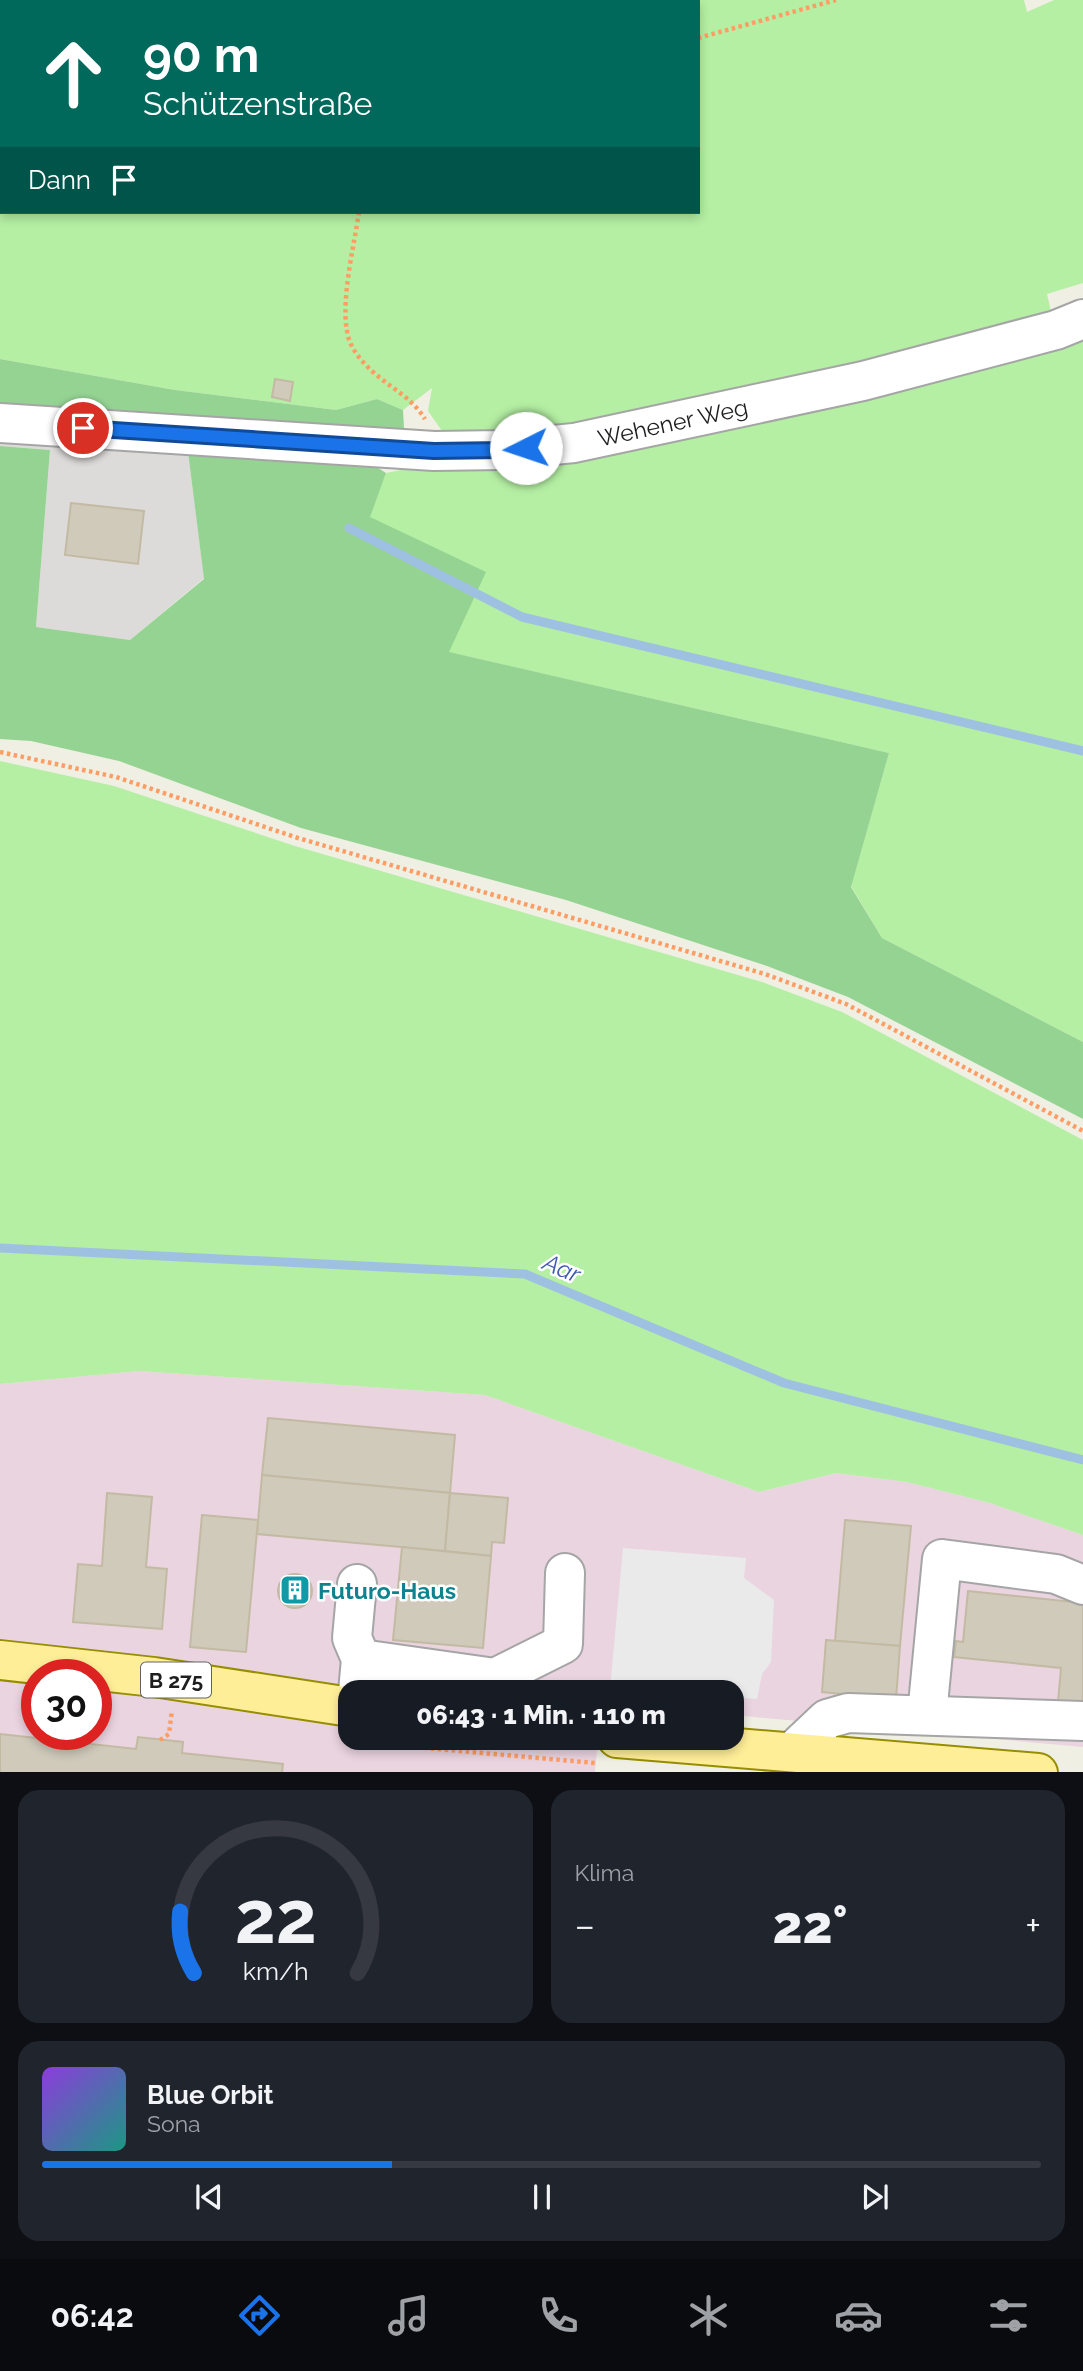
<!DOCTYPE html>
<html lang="de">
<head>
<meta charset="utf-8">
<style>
	:root { --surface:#171b24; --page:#20242c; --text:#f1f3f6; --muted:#9ea1a6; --line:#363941; --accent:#1a73e8 }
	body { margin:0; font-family:Raleway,sans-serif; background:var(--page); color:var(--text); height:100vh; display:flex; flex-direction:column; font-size:26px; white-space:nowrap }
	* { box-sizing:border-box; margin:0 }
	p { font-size:23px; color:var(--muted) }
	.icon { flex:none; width:38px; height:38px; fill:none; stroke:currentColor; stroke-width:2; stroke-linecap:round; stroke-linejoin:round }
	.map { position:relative; height:1772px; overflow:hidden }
	.drawer { display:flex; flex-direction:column; gap:18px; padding:18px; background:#0d0f14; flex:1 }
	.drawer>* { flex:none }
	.banner { position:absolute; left:0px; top:0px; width:700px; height:214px; box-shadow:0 4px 10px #0003; background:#00695c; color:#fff; overflow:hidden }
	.speed { position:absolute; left:21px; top:1659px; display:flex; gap:14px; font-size:35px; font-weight:700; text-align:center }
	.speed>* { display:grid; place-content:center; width:91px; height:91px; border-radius:50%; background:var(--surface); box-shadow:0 4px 10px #0003; line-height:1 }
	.speed .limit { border:10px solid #d22; background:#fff; color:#111 }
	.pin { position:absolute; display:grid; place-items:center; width:60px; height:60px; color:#fff; margin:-30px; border:4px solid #fff; border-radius:50%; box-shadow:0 2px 7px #0007 }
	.me { position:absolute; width:77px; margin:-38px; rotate:266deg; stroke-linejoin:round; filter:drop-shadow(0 0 5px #0008) }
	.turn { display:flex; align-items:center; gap:24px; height:147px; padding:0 28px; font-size:32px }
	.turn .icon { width:91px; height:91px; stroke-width:2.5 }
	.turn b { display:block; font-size:49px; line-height:60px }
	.then { display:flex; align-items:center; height:66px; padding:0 28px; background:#0003; gap:14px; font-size:26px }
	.big { font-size:52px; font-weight:800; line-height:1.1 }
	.drawer .widget { flex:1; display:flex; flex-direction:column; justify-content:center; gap:10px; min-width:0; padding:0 24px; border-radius:21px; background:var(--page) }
	.drawer .dial { align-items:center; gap:0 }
	.dial svg { height:182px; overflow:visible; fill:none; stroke:var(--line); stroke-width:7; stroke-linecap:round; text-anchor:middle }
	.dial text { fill:var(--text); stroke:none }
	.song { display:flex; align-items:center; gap:21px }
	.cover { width:84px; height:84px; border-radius:10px; background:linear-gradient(135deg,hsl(270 70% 55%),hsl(170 70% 35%)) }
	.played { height:7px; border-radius:4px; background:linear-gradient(90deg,var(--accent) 35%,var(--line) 35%) }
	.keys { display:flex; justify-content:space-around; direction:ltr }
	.heat { display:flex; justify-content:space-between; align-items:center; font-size:38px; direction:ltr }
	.drawer .tiles { flex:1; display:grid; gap:18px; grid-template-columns:1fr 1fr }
	.widget:last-child { grid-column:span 2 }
	.trip { position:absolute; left:338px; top:1680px; width:406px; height:70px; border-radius:21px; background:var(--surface); box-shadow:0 4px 10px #0003; font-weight:800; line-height:70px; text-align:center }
	.menu { display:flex; height:112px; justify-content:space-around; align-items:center; background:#090b0e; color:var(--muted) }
	.menu .icon { width:49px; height:49px }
	.menu .current { color:var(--accent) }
	.menu b { font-size:32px; color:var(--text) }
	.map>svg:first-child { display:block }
</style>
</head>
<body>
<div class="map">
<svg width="1083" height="1773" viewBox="0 0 1083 1773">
	<rect width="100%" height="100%" fill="#f0efe3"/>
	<polygon fill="#dcdbda" points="0,408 187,444 204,578 130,640 36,627 50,450 0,446"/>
	<path fill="#ead4e0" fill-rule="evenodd" d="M 139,1371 L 485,1395 L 759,1492 L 836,1473 L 907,1482 L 990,1503 L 1083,1535 L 1083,1747 L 732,1715 L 732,1692 L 350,1692 L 350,1738 L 598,1738 L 595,1772 L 0,1773 L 0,1384 ZM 37,1675 L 96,1675 L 96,1734 L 37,1734 Z"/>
	<g fill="#b4efa3" fill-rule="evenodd">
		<path d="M 0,0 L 1024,0 L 1027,12 L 1054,0 L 1083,0 L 1083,283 L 1047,294 L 1052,316 L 573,432 L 447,438 L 428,411 L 432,388 L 403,410 L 377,399 L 336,410 L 175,390 L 0,359 ZM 2,2 L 698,2 L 698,212 L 2,212 Z"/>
		<polygon points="1083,331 1083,1042 882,938 851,886 889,753 448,652 369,517 386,473"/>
		<polygon points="0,761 114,786 295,846 762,982 842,1012 1083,1140 1083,1535 990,1503 907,1482 836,1473 759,1492 485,1395 139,1371 0,1384"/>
	</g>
	<g fill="#95d393">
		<polygon points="0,359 175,390 336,410 377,399 403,410 404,428 375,435 0,408"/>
		<polygon points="187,444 360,456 386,473 370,517 486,572 449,652 889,753 851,887 882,938 1083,1042 1083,1119 848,997 767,966 566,900 301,828 119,761 31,741 0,739 0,446 50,450 36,627 130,640 204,579"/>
	</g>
	<polygon fill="#eaeaea" points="623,1548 746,1558 744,1578 774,1600 771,1662 762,1674 757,1699 732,1697 732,1692 658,1692 610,1689"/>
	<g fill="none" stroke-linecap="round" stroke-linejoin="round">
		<g stroke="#9ec1e2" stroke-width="9">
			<polyline points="349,528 522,617 1083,751"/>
			<polyline points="0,1248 525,1274 784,1383 1083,1460"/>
		</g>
	</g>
	<g fill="#d0cabb" stroke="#c3baa3" stroke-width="2">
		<polygon points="275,379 293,382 290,401 272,397"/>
		<polygon points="71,503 144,511 138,564 65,555"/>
		<polygon points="268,1418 455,1435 450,1493 262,1475"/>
		<polygon points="262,1475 450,1493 445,1551 257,1534"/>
		<polygon points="107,1493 152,1497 146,1567 167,1569 162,1629 73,1622 78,1564 102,1566"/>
		<polygon points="450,1493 508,1498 504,1543 492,1542 491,1556 445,1551"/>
		<polygon points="202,1515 258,1520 246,1652 190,1647"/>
		<polygon points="845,1520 911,1526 900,1646 835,1641"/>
		<polygon points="402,1547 491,1556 483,1648 393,1640"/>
		<circle cx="295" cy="1591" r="17"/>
		<polygon points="968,1591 1083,1603 1083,1704 1058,1702 1061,1668 954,1657 956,1641 963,1642"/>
		<polygon points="826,1640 900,1646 896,1699 822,1692"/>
		<polygon points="0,1734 136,1749 138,1737 183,1742 182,1753 283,1764 282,1773 0,1773"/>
	</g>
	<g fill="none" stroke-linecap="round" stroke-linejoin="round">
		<g stroke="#a5a5a5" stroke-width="42">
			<g id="minor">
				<path id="s1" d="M 0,423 L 434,451 L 502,450 L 574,443 L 863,381 L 1056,330 L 1083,319"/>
				<polyline points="357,1584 352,1638 361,1659 358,1692"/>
				<polyline points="361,1659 495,1678 563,1644 565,1573"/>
				<polyline points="927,1715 942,1559 1056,1574 1083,1585"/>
				<polyline points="792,1752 827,1719 848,1713 1083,1721"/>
			</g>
		</g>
		<g stroke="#978d00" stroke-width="42">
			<g id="major">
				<polyline points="0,1660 154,1677 350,1707"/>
				<polyline points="617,1738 1038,1773"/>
			</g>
		</g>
		<g stroke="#ff9d64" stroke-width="4.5" stroke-dasharray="3.5 3.5" stroke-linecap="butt">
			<polyline points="386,2 387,0"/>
			<polyline points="698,38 836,0"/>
			<path d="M 359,212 C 354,246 341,298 347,331 C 349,347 361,361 373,372 C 391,388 412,398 425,419"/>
			<polyline points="0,752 116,777 298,838 765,974 846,1004 1083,1131"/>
			<polyline points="369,1738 392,1745 595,1763"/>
			<polyline points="160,1740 169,1734 172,1710"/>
		</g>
		<use href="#minor" stroke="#fff" stroke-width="38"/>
		<use href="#major" stroke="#ffee98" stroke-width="38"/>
	</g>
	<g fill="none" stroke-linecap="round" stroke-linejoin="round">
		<g stroke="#114b97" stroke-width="18">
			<polyline id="route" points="83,428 434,451 502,450 526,448"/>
		</g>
		<use href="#route" stroke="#1a73e8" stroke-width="12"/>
	</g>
	<defs>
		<g id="building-square" transform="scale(1.575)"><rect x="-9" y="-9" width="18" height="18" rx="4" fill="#0f9aa8" stroke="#fff"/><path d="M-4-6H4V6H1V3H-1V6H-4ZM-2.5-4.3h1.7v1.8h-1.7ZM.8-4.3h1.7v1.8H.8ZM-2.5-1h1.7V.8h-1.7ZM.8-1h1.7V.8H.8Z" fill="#fff"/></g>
	</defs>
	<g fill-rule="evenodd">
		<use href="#building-square" x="295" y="1590"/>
	</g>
	<g text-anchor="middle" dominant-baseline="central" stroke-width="5" stroke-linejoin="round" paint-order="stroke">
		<rect fill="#fff" stroke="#626262" stroke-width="2" x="141" y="1662.5" width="70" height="35" rx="5"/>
		<g font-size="21" font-weight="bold" fill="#1e1e1e">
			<text x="176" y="1680">B 275</text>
		</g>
		<g font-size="23" fill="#1e1e1e" stroke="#fff">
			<text stroke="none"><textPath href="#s1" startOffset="676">Wehener Weg</textPath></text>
		</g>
		<g font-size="23" font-weight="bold" fill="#0d838f" stroke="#fff" text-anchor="start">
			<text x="318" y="1590">Futuro-Haus</text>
		</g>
		<g font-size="24" font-style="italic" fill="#415cb6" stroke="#fff">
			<text transform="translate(562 1268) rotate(23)">Aar</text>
		</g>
	</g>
</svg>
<div class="speed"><div class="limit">30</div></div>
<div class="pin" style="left:83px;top:428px;background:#d93025"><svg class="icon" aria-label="arrive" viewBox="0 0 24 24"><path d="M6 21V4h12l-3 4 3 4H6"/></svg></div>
<svg class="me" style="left:526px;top:448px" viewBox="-20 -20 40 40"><circle r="19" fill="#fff"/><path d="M0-13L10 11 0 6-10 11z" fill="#1a73e8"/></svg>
<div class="trip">06:43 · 1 Min. · 110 m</div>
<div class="banner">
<div class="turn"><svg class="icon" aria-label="ahead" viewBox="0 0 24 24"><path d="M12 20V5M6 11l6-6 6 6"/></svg><div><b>90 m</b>Schützenstraße</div></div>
<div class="then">Dann<svg class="icon" aria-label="arrive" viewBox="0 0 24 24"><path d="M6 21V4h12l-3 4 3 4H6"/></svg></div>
</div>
</div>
<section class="drawer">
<div class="tiles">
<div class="widget dial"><svg viewBox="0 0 100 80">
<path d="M14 69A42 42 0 1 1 86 69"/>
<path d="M14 69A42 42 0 0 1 8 42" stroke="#1a73e8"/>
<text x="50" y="56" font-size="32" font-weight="700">22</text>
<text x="50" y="72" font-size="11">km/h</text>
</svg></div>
<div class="widget"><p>Klima</p>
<div class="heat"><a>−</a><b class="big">22°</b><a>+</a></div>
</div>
<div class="widget">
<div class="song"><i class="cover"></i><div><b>Blue Orbit</b><p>Sona</p></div></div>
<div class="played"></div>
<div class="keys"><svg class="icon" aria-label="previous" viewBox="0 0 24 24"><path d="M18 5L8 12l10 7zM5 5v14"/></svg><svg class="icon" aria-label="pause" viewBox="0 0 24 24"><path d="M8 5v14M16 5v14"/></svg><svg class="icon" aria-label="next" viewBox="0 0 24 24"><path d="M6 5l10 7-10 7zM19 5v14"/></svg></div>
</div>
</div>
</section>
<nav class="menu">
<b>06:42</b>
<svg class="icon current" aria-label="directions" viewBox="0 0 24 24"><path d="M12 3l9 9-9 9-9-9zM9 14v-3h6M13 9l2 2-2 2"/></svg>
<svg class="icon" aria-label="music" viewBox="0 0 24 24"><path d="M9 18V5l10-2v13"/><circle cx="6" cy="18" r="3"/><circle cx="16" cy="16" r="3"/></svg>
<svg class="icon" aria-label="phone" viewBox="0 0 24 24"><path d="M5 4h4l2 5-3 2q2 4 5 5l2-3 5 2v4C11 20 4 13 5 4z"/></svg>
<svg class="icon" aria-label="climate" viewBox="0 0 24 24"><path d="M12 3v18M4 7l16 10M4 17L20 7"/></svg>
<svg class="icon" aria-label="car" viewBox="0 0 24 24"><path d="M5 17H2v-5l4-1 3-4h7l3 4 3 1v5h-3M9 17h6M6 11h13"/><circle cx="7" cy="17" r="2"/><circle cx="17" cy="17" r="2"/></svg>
<svg class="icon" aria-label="filters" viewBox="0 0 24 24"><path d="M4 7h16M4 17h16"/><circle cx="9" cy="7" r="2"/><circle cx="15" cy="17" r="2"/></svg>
</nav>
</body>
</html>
